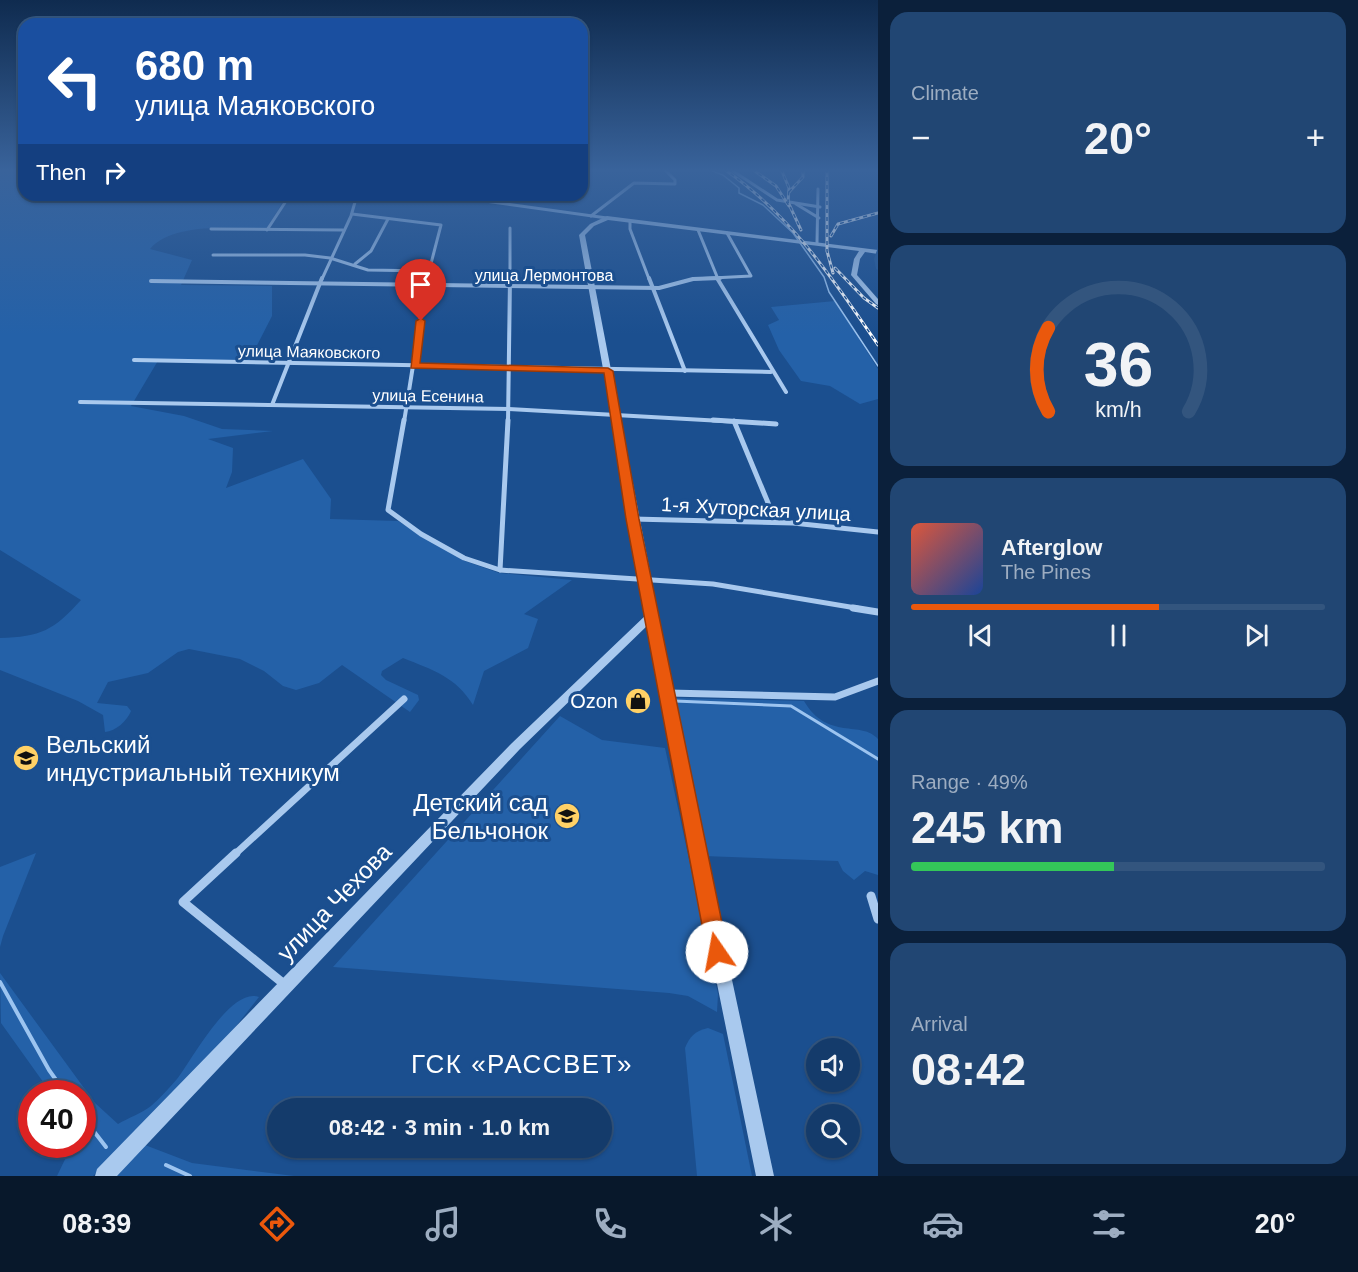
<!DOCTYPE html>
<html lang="en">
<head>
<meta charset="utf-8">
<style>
	:root { --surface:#143b6b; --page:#214673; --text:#f1f3f6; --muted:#9dadc1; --line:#33557e; --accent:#ea580c }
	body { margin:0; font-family:Helvetica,sans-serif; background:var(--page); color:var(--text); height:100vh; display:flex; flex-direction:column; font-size:22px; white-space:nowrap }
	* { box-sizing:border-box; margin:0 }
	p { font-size:20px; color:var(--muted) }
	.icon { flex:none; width:33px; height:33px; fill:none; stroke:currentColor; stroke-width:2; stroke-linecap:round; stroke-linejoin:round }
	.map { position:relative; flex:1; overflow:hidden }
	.details { display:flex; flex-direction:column; gap:12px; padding:12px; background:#0b203b; width:480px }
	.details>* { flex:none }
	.banner { position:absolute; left:18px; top:18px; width:570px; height:183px; border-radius:18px; box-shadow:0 2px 4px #0004,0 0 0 2px var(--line); background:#1a4fa0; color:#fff; overflow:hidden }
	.tools { position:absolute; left:806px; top:1038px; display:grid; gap:12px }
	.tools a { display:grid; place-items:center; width:54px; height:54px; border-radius:50%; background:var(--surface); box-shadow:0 2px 4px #0004,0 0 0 2px var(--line); font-size:30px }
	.speed { position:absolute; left:18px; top:1080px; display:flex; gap:12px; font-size:30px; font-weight:700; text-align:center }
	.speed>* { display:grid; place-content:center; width:78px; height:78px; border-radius:50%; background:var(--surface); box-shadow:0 2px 4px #0004,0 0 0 2px var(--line); line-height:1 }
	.speed .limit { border:9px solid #d22; background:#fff; color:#111 }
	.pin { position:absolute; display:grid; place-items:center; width:51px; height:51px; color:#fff; margin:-62px -26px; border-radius:50% 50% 50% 0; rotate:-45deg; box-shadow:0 0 6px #0007 }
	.pin .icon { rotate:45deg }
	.me { position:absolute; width:66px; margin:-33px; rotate:348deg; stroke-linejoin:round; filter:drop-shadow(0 0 4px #0008) }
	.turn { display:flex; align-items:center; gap:21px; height:126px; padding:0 18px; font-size:27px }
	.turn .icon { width:78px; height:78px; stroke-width:2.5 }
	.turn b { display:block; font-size:42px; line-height:51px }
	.then { display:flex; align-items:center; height:57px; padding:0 18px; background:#0003; gap:12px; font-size:22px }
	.big { font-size:45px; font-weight:700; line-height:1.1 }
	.details .card { flex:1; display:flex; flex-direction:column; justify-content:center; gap:9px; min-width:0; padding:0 21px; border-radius:18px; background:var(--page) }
	.details .dial { align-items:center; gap:0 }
	.dial svg { height:156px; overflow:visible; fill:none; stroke:var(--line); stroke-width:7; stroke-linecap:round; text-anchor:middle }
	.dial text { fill:var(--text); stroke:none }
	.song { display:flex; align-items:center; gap:18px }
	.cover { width:72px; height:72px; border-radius:9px; background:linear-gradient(135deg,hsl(10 70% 55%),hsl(220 70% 35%)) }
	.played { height:6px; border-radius:3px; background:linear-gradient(90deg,var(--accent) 60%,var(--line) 60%) }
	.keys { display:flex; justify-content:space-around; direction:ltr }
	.heat { display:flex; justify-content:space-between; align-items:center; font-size:33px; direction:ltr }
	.charge { height:9px; border-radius:4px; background:linear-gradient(90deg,#34c759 49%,var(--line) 0) }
	.trip { position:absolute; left:267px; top:1098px; width:345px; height:60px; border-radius:30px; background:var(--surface); box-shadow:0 2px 4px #0004,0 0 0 2px var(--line); font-weight:700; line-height:60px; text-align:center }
	.tab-bar { display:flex; height:96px; justify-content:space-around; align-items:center; background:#08182b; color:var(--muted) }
	.tab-bar .icon { width:42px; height:42px }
	.tab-bar .current { color:var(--accent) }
	.tab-bar b { font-size:27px; color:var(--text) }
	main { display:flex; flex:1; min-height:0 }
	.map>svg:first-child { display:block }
</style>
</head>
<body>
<main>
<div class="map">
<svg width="878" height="1176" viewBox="0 0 878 1176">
	<rect width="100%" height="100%" fill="#1b4f8f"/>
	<g fill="#2461a8">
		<path d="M 0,169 L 24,169 L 24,195 L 287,195 L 266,229 C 235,228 172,222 150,249 L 192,260 L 181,285 L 272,286 L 272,316 L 249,361 L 159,359 L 131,406 L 184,416 L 222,429 L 273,431 L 208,439 L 233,448 L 232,472 L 226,488 L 303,459 L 331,499 L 330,519 L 398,521 L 462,560 L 499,573 L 572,580 L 524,614 L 538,619 L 528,648 L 484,671 L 473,705 C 456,677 433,670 403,658 L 382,671 L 381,675 L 386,680 L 418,695 L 419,700 L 410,712 L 342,665 L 319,683 L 296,690 L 283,686 L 264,671 L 240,659 L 189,649 L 178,652 L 148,673 L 108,682 L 97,703 L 127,706 L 131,711 C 127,721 116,731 105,732 L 103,715 L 78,701 L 0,670 L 0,638 C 41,637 54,630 81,600 L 0,550 Z"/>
		<polygon points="835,301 878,369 878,399 860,404 830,386 801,381 779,350 768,325 779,320 771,307"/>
		<path d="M 675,698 L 804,701 C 827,741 862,720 878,739 L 878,875 L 865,871 L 854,880 L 843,871 L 838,861 L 704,856 Z"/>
		<polygon points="560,716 602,740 665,748 718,994 717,1012 688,996 669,993 333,967"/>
		<polygon points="36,853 3,936 0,947 0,867"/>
		<path d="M 0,973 L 95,1103 L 118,1124 C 128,1118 142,1113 151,1106 C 160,1098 169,1088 177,1079 C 192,1060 231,986 259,997 L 222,1044 L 93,1176 L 57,1176 L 70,1149 L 69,1145 L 82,1144 L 82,1094 L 51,1093 L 1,1023 Z"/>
		<path d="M 708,1028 L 723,1034 L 752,1176 L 697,1176 L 685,1048 C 690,1036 695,1031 708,1028 Z"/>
		<polygon points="145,1145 192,1163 294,1176 116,1176"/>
	</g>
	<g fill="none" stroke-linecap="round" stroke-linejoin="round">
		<polyline stroke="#9cc4f0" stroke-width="1.5" points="707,169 723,175 739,188 739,193 763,205 793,233 824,277 829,292 878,366"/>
		<polyline stroke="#9cc4f0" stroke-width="2" points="612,420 645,609"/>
		<g stroke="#9cc4f0" stroke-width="3">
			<polyline points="645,608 646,615"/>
			<polyline points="648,624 663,700"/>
			<polyline points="675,701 791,706 878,759"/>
		</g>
		<g stroke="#9cc4f0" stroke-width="4">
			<polyline points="0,982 49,1070 66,1094"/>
			<polyline points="82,1116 106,1147"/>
			<polyline points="166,1165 190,1176"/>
		</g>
		<g stroke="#a9c9ee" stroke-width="3">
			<polyline points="730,169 777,200 820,207"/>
			<polyline points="442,195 607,218"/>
			<polyline points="796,204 819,218"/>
			<polyline points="352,214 441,225 427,279"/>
			<polyline points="591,216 634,183 675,184 675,180 664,169"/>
			<polyline points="630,221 630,229 649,279"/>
			<polyline points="211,229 343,230"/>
			<polyline points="267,230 288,198"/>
			<polyline points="698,230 718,279"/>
			<polyline points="817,243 818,189"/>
			<polyline points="213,255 305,255 330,258 368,270 429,271"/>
			<polyline points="355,264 371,251 388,219"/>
			<polyline points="322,279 351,216 357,195"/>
			<polyline points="510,279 510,228"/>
			<polyline points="693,279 751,276 727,233"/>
		</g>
		<g stroke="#a9c9ee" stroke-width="4">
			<polyline points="649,278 685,371"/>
			<polyline points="717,278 786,392"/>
			<polyline points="151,281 659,288 693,279 720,278"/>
			<polyline points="134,360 771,372"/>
			<polyline points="80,402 509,409 740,422"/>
			<polyline points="272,405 322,278"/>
			<polyline points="404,422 427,278"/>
			<polyline points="508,422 510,278"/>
		</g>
		<g stroke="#a9c9ee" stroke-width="5">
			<polyline points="404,420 388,510 421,534 464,558 500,570 713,584 862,609"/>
			<polyline points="713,420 776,424"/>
			<polyline points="734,421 776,522"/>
			<polyline points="633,519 793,523 878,532"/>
			<polyline points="500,570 508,420"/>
		</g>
		<g stroke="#a9c9ee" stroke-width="7">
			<polyline points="853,608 878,612"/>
			<polyline points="669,693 835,697 878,681"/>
			<polyline points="234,855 404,699"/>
		</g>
		<g stroke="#a9c9ee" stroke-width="9">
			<polyline points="236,853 183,902 284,984"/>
			<polyline points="871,896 878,919"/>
		</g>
		<polygon fill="#a9c9ee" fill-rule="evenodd" points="607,216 878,250 878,254 865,252 860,259 857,275 878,299 878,305 876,304 851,275 854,259 859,251 608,220 594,226 585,235 698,821 774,1176 756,1176 684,821 649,624 520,749 117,1176 95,1176 97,1169 512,743 647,614 579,235 590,224"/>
		<g stroke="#fff" stroke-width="3">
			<g id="rail">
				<path d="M 724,169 C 791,215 833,279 878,345"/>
				<polyline points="752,169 776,186 789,206"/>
				<polyline points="781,169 789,188 788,202 801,230"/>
				<polyline points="827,169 827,251 833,273"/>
				<polyline points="789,192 803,177 803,169"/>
				<polyline points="831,236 838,224 878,213"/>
				<polyline points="835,268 864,298 878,308"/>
			</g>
		</g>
		<use href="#rail" stroke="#1b4f8f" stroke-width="1.5" stroke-dasharray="4" stroke-linecap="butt"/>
	</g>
	<polygon fill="#245895" points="878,247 878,270 876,269 874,259"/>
	<linearGradient id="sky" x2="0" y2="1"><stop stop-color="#0f2b4f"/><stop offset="0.51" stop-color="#39639b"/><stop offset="1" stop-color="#39639b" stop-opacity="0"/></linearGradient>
	<rect width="878" height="334" fill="url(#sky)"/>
	<polygon fill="#ea580c" stroke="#983908" stroke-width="1.5" points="421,318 425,321 420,363 608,368 613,371 639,519 728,952 725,958 717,961 710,958 707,952 626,519 604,373 411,368 416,321"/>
	<defs>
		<g id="shop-disc" transform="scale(1.35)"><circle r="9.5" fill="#ffd166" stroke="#1b4f8f"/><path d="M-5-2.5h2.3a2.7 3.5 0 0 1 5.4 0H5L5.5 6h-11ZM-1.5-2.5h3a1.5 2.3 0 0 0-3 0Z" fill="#111"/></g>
		<g id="university-disc" transform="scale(1.35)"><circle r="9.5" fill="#ffd166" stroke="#1b4f8f"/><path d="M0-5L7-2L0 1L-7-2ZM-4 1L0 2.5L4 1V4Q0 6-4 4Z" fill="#111"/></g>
		<g id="school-disc" transform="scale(1.35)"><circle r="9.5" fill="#ffd166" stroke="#1b4f8f"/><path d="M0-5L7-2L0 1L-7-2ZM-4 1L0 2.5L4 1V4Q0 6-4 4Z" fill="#111"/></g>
	</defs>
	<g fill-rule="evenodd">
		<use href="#shop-disc" x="638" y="701"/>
		<use href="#university-disc" x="26" y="758"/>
		<use href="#school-disc" x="567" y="816"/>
	</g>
	<g text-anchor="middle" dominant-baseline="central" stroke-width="6" stroke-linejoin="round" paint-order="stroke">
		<g font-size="16" fill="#fff" stroke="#1b4f8f">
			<text x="544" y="275">улица Лермонтова</text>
			<text transform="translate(309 352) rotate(1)">улица Маяковского</text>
			<text transform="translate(428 396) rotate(1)">улица Есенина</text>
		</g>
		<g font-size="20" fill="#fff" stroke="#1b4f8f">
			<text transform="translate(756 509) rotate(3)">1-я Хуторская улица</text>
		</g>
		<g font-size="20" fill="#fff" stroke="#1b4f8f" text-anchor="end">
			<text x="618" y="701">Ozon</text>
		</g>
		<g font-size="24" fill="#fff" stroke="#1b4f8f" text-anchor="start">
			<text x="46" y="744">Вельский<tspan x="46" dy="28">индустриальный техникум</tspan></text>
			<text x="548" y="802" text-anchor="end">Детский сад<tspan x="548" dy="28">Бельчонок</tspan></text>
		</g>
		<g font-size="24" fill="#fff" stroke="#1b4f8f">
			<text transform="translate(334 902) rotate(-46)">улица Чехова</text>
		</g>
		<g font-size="26" letter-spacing="1.5" fill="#fff" stroke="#1b4f8f">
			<text x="522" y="1064">ГСК «РАССВЕТ»</text>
		</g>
	</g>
</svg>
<div class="tools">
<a><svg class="icon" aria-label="sound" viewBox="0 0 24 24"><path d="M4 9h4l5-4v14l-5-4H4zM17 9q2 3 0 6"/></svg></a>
<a><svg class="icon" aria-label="search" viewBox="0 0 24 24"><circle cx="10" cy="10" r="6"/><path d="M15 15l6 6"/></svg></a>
</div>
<div class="speed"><div class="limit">40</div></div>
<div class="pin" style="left:421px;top:321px;background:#d93025"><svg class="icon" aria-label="arrive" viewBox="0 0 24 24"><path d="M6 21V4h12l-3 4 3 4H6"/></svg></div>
<svg class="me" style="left:717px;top:952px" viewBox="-20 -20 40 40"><circle r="19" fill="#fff"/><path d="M0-13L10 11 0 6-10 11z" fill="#ea580c"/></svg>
<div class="trip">08:42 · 3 min · 1.0 km</div>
<div class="banner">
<div class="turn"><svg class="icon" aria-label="left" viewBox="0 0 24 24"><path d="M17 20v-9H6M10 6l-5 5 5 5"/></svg><div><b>680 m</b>улица Маяковского</div></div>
<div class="then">Then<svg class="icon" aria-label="right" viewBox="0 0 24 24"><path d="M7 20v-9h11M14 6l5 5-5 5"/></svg></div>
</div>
</div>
<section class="details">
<div class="card"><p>Climate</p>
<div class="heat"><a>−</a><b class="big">20°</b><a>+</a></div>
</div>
<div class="card dial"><svg viewBox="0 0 100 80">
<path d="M14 69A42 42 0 1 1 86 69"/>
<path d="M14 69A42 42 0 0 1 14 26" stroke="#ea580c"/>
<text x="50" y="56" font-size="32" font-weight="700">36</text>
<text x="50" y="72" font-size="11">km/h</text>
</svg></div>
<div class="card">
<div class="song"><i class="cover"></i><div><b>Afterglow</b><p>The Pines</p></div></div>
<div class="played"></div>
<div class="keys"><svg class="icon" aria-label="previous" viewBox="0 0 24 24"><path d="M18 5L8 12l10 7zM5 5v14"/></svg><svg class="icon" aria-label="pause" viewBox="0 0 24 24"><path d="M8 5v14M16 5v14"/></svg><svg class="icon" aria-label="next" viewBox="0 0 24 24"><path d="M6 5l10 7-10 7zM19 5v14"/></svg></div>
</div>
<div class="card"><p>Range · 49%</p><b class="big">245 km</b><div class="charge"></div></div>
<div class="card"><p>Arrival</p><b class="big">08:42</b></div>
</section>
</main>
<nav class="tab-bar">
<b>08:39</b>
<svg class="icon current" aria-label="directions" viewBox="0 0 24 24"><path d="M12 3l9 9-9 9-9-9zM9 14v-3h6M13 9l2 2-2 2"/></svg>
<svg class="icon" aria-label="music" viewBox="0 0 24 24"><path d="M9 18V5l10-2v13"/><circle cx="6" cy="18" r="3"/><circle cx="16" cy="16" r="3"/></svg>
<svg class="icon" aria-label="phone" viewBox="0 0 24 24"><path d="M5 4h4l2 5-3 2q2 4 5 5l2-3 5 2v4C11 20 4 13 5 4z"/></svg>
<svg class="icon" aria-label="climate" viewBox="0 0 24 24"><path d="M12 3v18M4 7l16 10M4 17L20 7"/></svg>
<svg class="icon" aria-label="car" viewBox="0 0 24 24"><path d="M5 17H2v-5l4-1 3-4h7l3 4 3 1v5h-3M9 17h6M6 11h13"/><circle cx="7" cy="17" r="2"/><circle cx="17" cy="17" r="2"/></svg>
<svg class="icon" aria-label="filters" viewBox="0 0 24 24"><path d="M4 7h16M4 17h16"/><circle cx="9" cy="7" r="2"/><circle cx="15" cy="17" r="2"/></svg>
<b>20°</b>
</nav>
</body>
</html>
